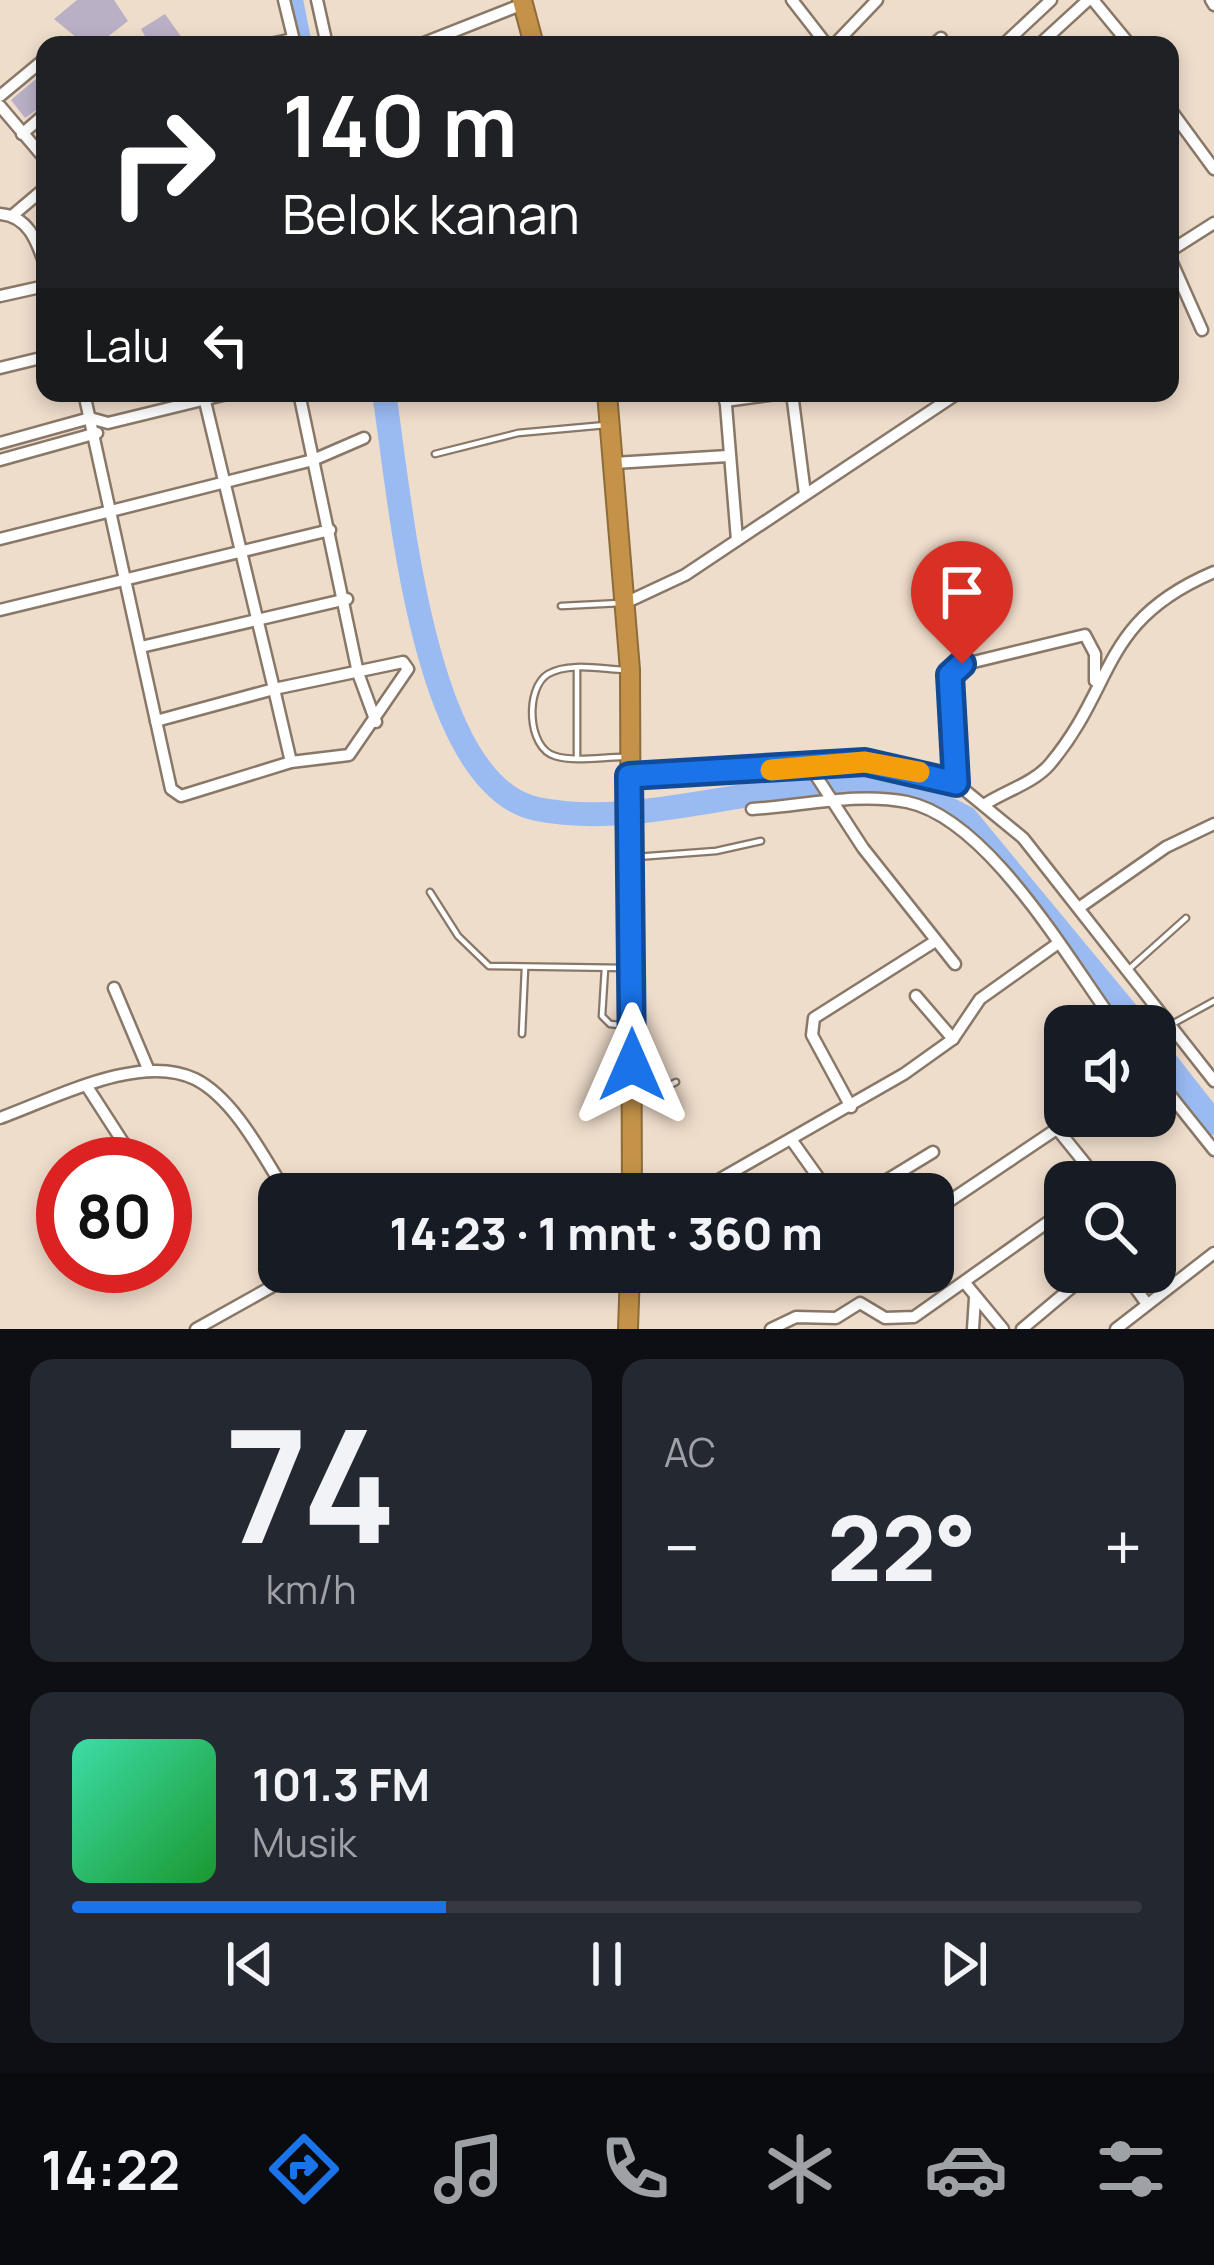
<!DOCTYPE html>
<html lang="id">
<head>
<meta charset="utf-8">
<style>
	:root { --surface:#171b24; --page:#242831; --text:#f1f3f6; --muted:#9ea1a6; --line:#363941; --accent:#1a73e8 }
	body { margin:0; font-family:Manrope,sans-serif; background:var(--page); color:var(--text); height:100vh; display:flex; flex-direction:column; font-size:45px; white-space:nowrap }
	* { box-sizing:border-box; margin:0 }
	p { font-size:39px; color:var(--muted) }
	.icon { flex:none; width:66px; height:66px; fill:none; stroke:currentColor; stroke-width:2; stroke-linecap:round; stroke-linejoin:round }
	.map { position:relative; height:1329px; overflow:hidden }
	.side { display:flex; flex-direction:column; gap:30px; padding:30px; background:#0d0f14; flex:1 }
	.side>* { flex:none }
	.hud { position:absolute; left:36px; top:36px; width:1143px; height:366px; border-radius:24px; box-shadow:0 6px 18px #0003; background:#202124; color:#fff; overflow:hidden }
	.buttons { position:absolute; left:1044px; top:1005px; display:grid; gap:24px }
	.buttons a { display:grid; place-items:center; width:132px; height:132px; border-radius:24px; background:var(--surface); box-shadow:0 6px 18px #0003; font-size:60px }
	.speed { position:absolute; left:36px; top:1137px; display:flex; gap:24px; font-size:60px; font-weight:700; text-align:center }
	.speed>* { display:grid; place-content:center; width:156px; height:156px; border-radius:50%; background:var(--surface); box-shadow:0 6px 18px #0003; line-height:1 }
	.speed .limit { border:18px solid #d22; background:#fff; color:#111 }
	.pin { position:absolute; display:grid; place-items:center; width:102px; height:102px; color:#fff; margin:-123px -51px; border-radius:50% 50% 50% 0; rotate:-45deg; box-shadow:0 0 12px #0007 }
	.pin .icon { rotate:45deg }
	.me { position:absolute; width:132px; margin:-66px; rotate:0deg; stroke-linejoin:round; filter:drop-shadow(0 0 9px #0008) }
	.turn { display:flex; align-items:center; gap:42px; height:252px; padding:0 48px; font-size:54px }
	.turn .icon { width:156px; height:156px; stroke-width:2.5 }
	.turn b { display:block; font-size:84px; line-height:102px }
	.then { display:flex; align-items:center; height:114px; padding:0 48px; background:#0003; gap:24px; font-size:45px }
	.big { font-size:90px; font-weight:800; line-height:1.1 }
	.side .tile { flex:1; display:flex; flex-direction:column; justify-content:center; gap:18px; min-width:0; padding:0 42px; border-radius:24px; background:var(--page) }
	.side .dial { align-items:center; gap:0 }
	.dial b { font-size:156px; line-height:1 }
	.song { display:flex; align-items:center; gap:36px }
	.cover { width:144px; height:144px; border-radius:18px; background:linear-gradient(135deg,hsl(160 70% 55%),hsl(130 70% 35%)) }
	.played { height:12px; border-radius:6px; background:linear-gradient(90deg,var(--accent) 35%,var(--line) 35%) }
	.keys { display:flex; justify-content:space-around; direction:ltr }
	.heat { display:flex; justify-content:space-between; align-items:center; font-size:66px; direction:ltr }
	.side .tiles { flex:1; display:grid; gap:30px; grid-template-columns:1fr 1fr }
	.tile:last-child { grid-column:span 2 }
	.trip { position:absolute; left:258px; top:1173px; width:696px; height:120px; border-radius:24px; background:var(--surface); box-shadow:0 6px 18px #0003; font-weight:800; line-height:120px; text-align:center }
	.tab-bar { display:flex; height:192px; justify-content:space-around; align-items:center; background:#090b0e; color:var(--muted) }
	.tab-bar .icon { width:84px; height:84px }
	.tab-bar .selected { color:var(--accent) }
	.tab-bar b { font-size:54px; color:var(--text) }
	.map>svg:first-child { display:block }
</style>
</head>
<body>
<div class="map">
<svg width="1214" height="1329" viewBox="0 0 1214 1329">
	<rect width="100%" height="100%" fill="#efddcb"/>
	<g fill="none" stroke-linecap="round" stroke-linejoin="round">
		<g stroke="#9abbf2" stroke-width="24">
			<polyline points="291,0 300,45"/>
			<path d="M 384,393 C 400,492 421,785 537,809 C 611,824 691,803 764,793 C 836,783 902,781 966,818 L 1138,1026"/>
			<polyline points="1155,1048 1214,1123"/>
		</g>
	</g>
	<g fill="#b9b0c6">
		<polygon points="77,0 114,0 128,21 106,38 111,45 68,45 77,38 54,19"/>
		<polygon points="165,14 187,45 150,45 141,29"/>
		<polygon points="36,79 45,89 45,104 25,118 11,100"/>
	</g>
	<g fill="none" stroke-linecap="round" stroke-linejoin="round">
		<g stroke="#897868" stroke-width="9">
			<g id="lane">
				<polyline points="621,45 643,45"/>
				<polyline points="435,454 518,433 606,425"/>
				<polyline points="561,606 621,603"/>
				<polyline points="577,756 577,669"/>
				<path d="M 622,757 C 603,757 573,762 555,756 C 527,748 525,688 548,674 C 568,662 602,669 624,670"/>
				<polyline points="636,857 716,851 761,841"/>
				<polyline points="430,892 458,936 489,966 625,968"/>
				<polyline points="605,968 602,1016 610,1024 628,1026"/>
				<polyline points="1128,970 1186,918"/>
				<polyline points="1174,1023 1214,1001"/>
				<polyline points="522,1034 525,968"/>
				<polyline points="637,1102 676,1082"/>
			</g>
		</g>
		<g stroke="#897868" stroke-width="15">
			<g id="street">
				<polyline points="284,0 295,45"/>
				<polyline points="317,0 327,45"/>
				<polyline points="792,0 827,45"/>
				<polyline points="1093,0 1130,45"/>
				<polyline points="1211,0 1214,5"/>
				<polyline points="266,45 293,39"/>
				<polyline points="419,45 523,4"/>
				<polyline points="834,45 877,0"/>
				<polyline points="933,45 941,38"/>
				<polyline points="1003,45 1051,0"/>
				<polyline points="1039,45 1088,0"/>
				<polyline points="0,96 41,62"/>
				<polyline points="0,106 45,159"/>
				<polyline points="1170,109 1214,169"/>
				<polyline points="22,134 45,114"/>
				<path d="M 0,214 C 28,216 37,241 45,265"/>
				<polyline points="13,215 45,188"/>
				<polyline points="1170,251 1214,223"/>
				<polyline points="1170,258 1202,330"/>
				<polyline points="0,296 45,286"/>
				<polyline points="0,368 45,357"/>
				<polyline points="84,393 171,789 181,796 291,762 349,755 408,669 403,662 274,689 203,393"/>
				<polyline points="299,393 358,673 376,722"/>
				<polyline points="725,393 737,540"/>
				<polyline points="792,393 805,494"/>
				<polyline points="725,401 783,393"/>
				<polyline points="0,443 90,418 108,423 231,393"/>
				<polyline points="0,460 97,433"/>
				<polyline points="614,463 728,456"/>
				<polyline points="0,539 313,460 364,438"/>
				<polyline points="625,603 685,575 958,393"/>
				<polyline points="0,610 330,530"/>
				<polyline points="141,647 347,599"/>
				<polyline points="156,721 274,689 291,762"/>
				<polyline points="811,768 863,848 955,964"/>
				<polyline points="629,776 865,762 956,783 1023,838 1214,1081"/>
				<polyline points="956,783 950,675 957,666 1085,635 1095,654 1095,681"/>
				<path d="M 987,803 C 1006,791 1035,782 1050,764 C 1117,684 1099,621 1214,572"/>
				<path d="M 752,809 C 803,806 856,792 907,802 C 989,819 1069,961 1117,1026"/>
				<polyline points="1080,907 1166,847 1214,824"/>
				<polyline points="114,988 149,1071"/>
				<polyline points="916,996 953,1039"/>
				<polyline points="1155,1076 1214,1150"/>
				<polyline points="88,1088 137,1164"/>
				<polyline points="851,1107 812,1035 814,1018 934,942"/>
				<path d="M 0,1118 C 53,1099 140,1052 195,1079 C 235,1099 264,1158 287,1194"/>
				<polyline points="1058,1130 1100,1182"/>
				<polyline points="793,1142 830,1194"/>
				<polyline points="694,1194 904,1074 953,1039 980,999 1057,944"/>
				<polyline points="864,1194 933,1152"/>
				<polyline points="165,1208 175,1223"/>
				<polyline points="933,1212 1076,1116"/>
				<polyline points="1124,1272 1147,1304"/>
				<polyline points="1151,1272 1164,1291"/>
				<polyline points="965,1283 1003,1329"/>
				<polyline points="196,1329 298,1272"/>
				<polyline points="771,1329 796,1317 836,1318 860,1303 885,1318 914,1317 1065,1210"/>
				<polyline points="973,1329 975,1298"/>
				<polyline points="1022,1329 1090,1272"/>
				<polyline points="1116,1329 1214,1253"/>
			</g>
		</g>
		<g stroke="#8e6c39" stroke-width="22">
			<g id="highway">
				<polyline points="522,0 534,45"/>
				<polyline points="607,393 630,670 632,1194"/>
				<polyline points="628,1329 630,1272"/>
			</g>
		</g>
		<use href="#lane" stroke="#fff" stroke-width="4.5"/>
		<use href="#street" stroke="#fff" stroke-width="10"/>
		<use href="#highway" stroke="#c49248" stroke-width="18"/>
	</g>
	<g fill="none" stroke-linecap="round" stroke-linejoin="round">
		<g stroke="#114b97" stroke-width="30">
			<polyline id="route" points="632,1065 629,776 865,762 956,783 950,675 962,664"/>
		</g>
		<use href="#route" stroke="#1a73e8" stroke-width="21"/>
		<polyline stroke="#f59e0b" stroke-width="21" points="771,770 865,762 919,772"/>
	</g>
</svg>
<div class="buttons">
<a><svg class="icon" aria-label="sound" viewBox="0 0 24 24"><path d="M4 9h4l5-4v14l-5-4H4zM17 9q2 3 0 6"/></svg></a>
<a><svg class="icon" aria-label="search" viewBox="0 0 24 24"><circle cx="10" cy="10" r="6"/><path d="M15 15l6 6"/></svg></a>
</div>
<div class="speed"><div class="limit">80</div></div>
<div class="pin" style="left:962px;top:664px;background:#d93025"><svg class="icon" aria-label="arrive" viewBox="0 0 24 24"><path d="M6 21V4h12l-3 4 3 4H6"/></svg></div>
<svg class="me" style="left:632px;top:1065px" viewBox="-20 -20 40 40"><path d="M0-17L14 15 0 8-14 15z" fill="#1a73e8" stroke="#fff" stroke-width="4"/></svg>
<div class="trip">14:23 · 1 mnt · 360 m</div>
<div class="hud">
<div class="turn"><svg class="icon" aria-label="right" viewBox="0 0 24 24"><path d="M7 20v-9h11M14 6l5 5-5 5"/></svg><div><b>140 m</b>Belok kanan</div></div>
<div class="then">Lalu<svg class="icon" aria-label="left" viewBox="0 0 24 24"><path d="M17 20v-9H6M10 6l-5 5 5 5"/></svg></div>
</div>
</div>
<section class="side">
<div class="tiles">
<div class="tile dial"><b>74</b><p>km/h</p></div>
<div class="tile"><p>AC</p>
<div class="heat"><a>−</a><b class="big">22°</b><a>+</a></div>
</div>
<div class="tile">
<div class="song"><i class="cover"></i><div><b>101.3 FM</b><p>Musik</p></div></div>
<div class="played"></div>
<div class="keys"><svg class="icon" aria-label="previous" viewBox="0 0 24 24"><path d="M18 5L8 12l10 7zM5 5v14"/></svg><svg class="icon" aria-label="pause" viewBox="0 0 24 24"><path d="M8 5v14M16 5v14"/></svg><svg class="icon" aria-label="next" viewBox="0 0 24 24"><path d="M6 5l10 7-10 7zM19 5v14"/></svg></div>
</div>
</div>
</section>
<nav class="tab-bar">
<b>14:22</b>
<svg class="icon selected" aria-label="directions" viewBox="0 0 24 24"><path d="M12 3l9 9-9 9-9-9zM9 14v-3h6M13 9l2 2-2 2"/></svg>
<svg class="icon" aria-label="music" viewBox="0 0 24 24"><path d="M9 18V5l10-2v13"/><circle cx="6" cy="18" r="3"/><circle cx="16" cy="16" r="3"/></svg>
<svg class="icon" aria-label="phone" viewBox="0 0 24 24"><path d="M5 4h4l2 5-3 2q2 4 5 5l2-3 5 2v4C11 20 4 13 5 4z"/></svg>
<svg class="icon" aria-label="climate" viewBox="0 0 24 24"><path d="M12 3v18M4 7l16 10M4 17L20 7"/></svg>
<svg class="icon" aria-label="car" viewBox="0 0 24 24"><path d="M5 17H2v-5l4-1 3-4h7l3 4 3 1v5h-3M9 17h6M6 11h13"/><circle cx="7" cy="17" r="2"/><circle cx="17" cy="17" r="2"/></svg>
<svg class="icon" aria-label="filters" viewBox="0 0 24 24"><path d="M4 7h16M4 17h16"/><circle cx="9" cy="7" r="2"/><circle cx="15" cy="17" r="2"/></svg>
</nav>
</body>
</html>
